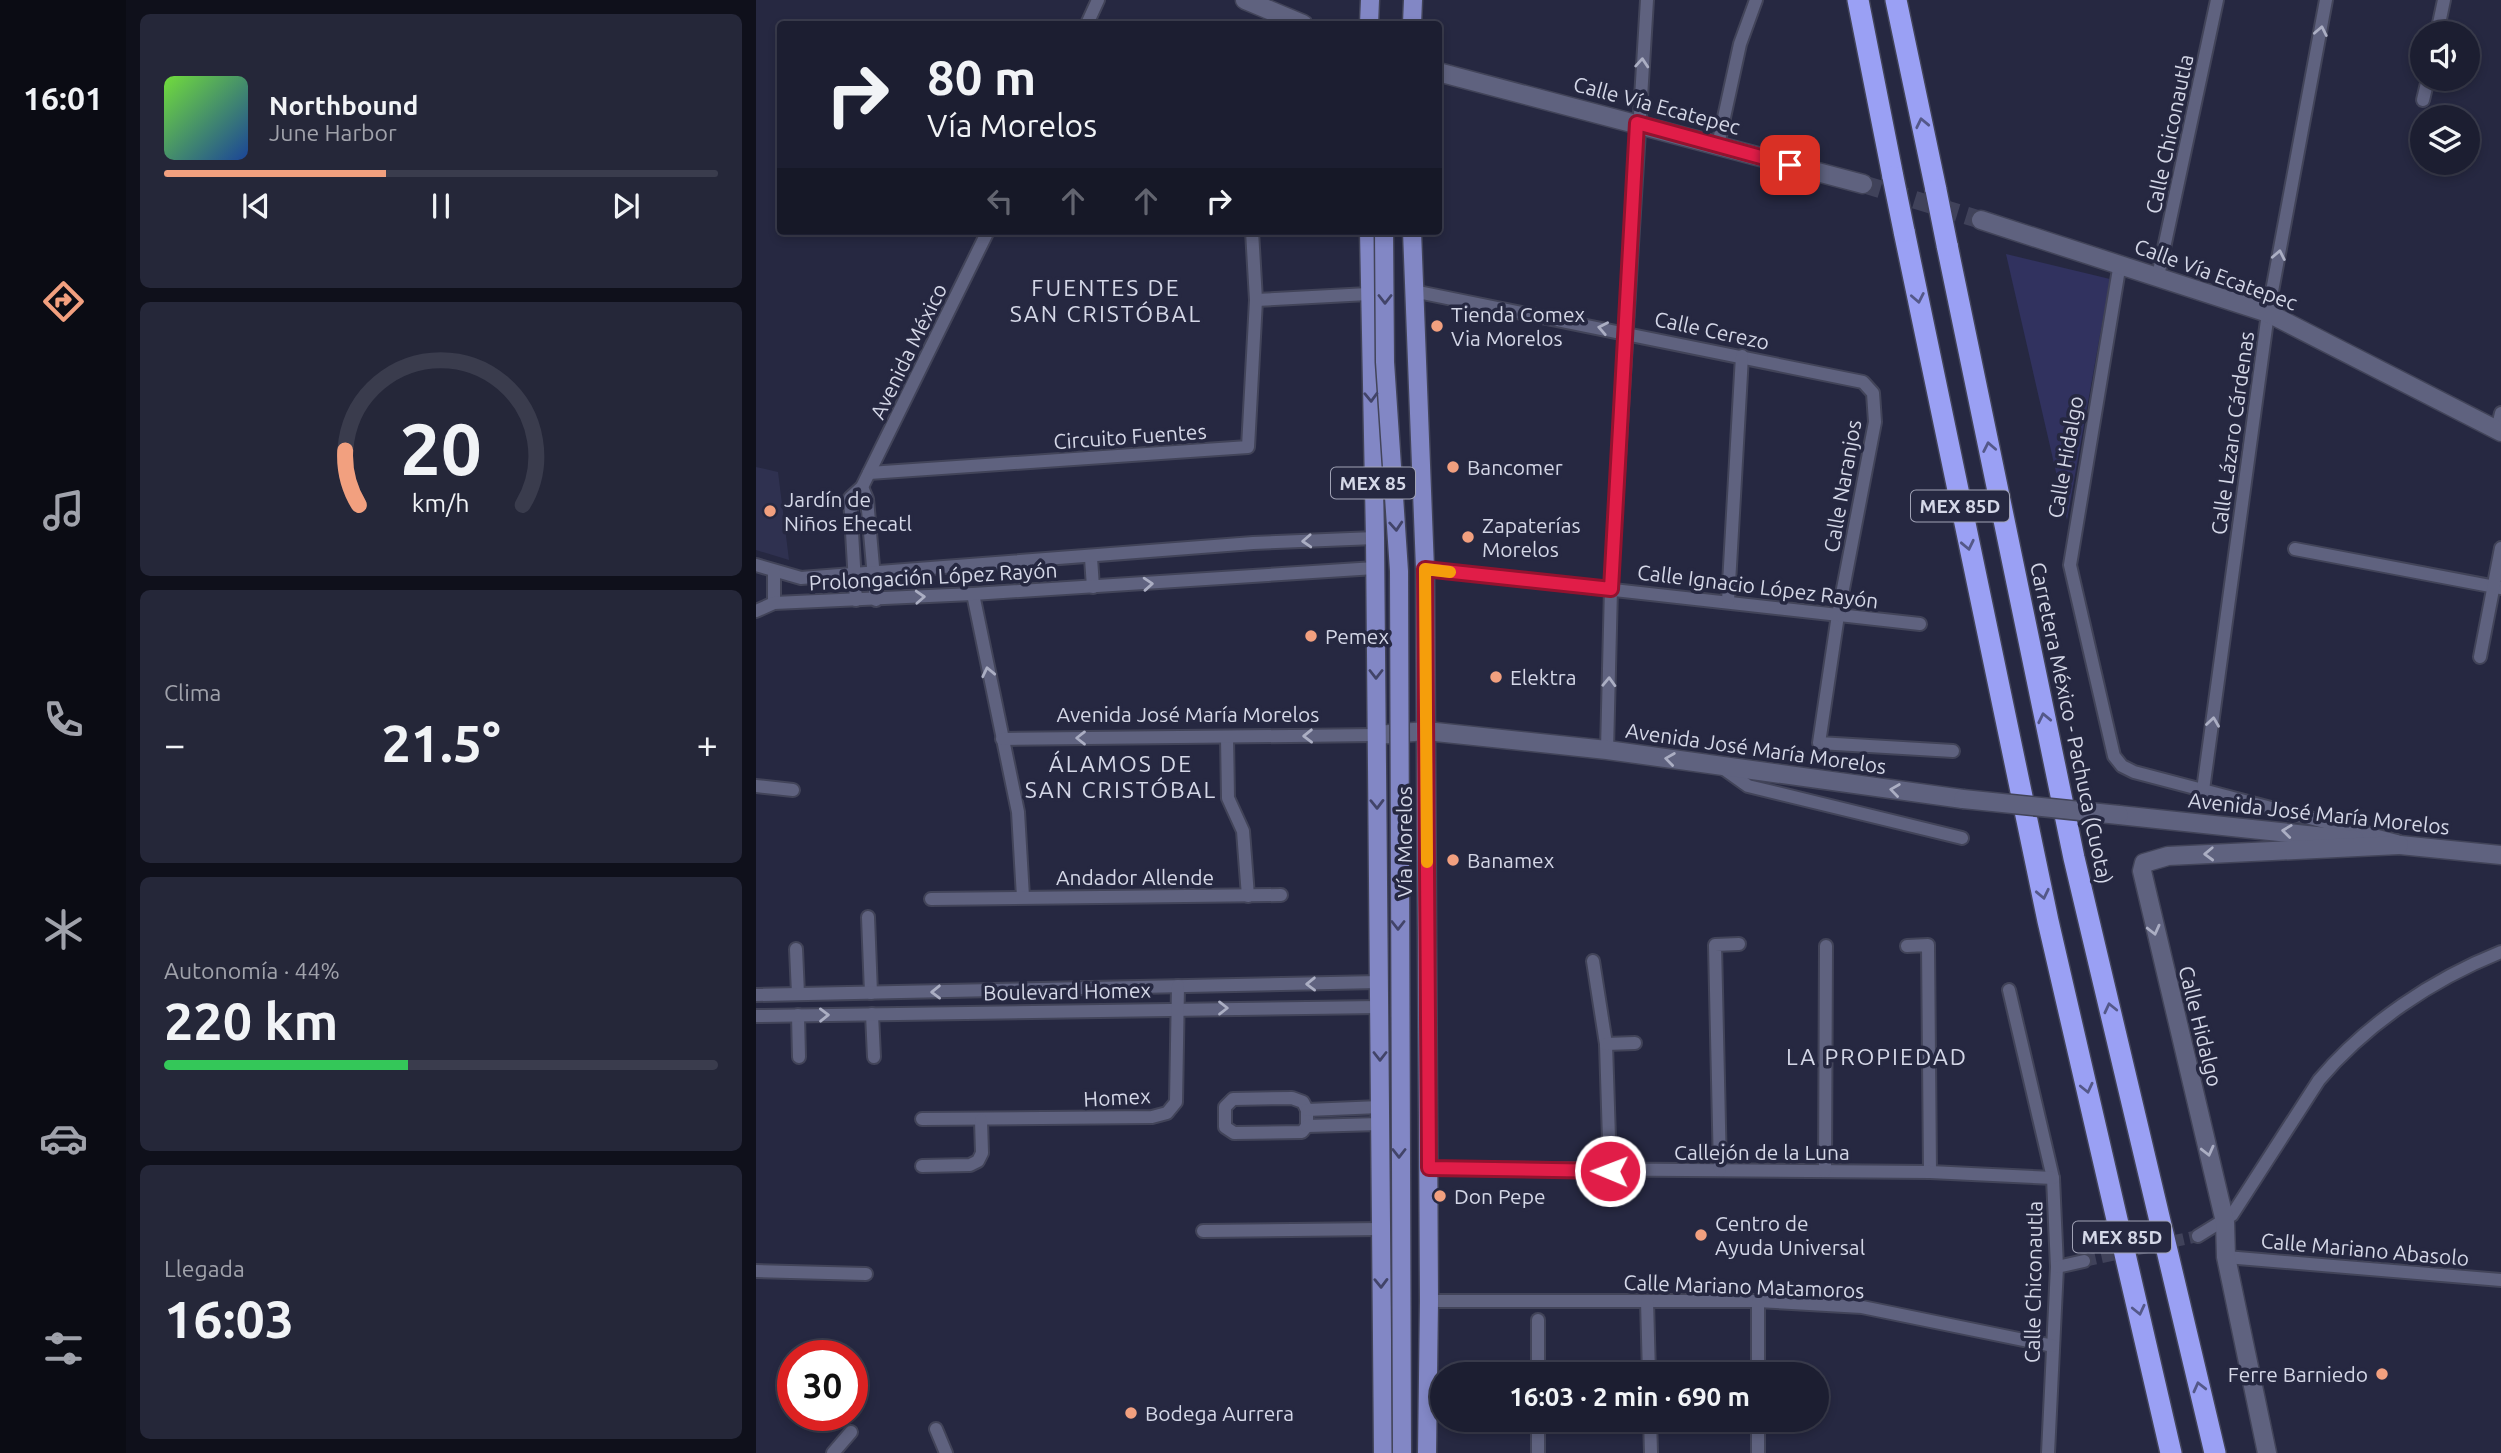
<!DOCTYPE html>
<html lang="es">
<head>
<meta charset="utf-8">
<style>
	:root { --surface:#1c1e31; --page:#252739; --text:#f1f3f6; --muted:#a0a2ab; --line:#3a3c4d; --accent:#f2a07f }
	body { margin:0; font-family:Ubuntu,sans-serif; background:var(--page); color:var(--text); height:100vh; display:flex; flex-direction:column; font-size:26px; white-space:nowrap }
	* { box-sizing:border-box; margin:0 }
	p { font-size:23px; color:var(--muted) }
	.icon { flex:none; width:38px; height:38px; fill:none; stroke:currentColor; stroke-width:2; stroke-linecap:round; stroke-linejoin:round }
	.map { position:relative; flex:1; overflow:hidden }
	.details { display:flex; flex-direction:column; gap:14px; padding:14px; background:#0f101b; width:630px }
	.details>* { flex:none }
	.guide { position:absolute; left:21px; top:21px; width:665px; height:214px; border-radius:7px; box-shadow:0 4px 10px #0003,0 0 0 2px var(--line); background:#1c1e31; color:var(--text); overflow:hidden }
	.controls { position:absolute; left:1654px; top:21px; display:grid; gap:14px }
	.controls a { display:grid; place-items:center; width:70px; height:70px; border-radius:50%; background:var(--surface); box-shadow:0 4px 10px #0003,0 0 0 2px var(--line); font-size:35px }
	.speed { position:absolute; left:21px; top:1340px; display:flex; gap:14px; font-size:35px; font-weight:700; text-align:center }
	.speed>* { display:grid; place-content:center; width:91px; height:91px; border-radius:50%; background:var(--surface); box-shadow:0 4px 10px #0003,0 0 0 2px var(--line); line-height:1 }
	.speed .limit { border:10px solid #d22; background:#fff; color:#111 }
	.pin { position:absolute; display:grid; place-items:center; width:60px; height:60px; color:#fff; margin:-30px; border-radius:14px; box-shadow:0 4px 10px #0006 }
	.me { position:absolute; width:77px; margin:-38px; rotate:271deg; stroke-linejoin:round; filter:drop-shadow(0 0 5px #0008) }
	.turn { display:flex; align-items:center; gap:24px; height:147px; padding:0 35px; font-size:32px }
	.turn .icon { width:91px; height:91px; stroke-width:2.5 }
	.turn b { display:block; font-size:49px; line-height:60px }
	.lanes { display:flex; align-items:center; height:66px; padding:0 35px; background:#0003; justify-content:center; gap:35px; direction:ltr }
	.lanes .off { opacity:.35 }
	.big { font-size:52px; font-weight:700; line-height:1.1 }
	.details .widget { flex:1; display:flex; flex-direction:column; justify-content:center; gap:10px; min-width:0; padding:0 24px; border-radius:10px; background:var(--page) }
	.details .dial { align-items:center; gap:0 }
	.dial svg { height:182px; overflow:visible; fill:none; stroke:var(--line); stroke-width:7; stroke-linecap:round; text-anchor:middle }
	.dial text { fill:var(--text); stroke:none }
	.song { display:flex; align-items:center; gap:21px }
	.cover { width:84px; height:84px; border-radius:10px; background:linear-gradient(135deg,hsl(100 70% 55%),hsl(220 70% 35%)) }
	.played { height:7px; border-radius:4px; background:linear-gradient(90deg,var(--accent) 40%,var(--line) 40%) }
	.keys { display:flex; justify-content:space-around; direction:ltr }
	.heat { display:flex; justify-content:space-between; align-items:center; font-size:38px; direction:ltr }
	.charge { height:10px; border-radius:5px; background:linear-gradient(90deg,#34c759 44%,var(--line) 0) }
	.trip { position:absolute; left:674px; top:1362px; width:399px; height:70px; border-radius:35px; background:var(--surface); box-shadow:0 4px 10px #0003,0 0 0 2px var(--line); font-weight:700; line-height:70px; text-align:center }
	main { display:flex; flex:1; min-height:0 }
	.tab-bar { display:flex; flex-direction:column; width:126px; justify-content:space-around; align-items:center; background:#0b0c14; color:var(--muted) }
	.tab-bar .icon { width:49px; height:49px }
	.tab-bar .active { color:var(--accent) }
	.tab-bar b { font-size:32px; color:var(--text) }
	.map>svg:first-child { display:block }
</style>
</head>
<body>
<main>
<nav class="tab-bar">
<b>16:01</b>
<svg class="icon active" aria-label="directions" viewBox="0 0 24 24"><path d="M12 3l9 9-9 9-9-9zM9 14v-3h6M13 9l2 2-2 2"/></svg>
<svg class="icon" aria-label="music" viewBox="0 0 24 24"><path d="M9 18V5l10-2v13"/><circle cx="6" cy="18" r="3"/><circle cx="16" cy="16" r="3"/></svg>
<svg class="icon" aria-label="phone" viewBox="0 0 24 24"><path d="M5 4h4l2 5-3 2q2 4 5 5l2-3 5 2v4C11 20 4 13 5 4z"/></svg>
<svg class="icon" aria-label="climate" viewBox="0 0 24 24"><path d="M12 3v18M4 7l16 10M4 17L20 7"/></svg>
<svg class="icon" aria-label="car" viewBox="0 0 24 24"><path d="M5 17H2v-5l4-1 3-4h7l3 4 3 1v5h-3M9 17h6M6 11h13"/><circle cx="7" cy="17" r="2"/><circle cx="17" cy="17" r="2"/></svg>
<svg class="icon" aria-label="filters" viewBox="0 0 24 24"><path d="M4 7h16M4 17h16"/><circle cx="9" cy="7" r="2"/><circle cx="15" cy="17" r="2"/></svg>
</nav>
<section class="details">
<div class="widget">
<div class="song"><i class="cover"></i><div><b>Northbound</b><p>June Harbor</p></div></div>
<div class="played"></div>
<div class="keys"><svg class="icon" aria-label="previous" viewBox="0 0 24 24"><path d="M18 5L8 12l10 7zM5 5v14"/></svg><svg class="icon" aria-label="pause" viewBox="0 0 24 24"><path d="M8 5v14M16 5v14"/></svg><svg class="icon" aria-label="next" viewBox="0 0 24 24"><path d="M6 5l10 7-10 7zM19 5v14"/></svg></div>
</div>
<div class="widget dial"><svg viewBox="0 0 100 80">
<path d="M14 69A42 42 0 1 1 86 69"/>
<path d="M14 69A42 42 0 0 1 8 45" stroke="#f2a07f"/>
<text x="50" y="56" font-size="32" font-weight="700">20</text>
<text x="50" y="72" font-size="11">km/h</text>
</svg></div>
<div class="widget"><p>Clima</p>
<div class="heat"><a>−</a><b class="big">21.5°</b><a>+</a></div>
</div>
<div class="widget"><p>Autonomía · 44%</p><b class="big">220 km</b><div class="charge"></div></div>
<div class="widget"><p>Llegada</p><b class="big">16:03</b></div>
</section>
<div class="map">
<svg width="1745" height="1453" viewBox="0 0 1745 1453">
	<rect width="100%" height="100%" fill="#262841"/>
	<polygon fill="#2f3150" points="0,467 22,472 33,560 0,550"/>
	<polygon fill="#31325f" points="1250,254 1354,279 1311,520"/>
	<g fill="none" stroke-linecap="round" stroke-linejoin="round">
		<polyline stroke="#40425a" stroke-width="12" stroke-dasharray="12 6" stroke-linecap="butt" points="1328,1261 1442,1236"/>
		<polyline stroke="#40425a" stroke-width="18" stroke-dasharray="18 9" stroke-linecap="butt" points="1107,184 1225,220"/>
		<g stroke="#424459" stroke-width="16">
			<g id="street">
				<polyline points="331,24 342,0"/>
				<polyline points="1681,33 1688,0"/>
				<polyline points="1667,100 1672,79"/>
				<polyline points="962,145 984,44 1000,0"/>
				<polyline points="1364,263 1314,565 1358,756 1366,766 1378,772 1641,841"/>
				<polyline points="1402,276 1461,0"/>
				<polyline points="657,291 1107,382 1117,393 1119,422 1082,615 1063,743 1197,751"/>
				<polyline points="500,300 612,294"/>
				<polyline points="1741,430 1745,413"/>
				<polyline points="113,473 492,447 500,300 496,231"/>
				<polyline points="106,487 111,499 120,600"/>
				<polyline points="1539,549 1745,588"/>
				<polyline points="335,558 337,587"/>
				<polyline points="0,565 45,578 497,543 619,538"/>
				<polyline points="669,569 1164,624"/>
				<polyline points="217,594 262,812 267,897"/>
				<polyline points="100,600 94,498 106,487 232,231"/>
				<polyline points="972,601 986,356"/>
				<polyline points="18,603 18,571"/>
				<polyline points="0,611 18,603 217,594 619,568"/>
				<polyline points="1724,657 1745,548"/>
				<polyline points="471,737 472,798 487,831 492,896"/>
				<polyline points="246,739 621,735"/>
				<polyline points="851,750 855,588 891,0"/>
				<polyline points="964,766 992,786 1206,838"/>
				<polyline points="0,786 37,790"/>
				<polyline points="1447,790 1512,313 1570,0"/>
				<polyline points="175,899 525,895"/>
				<polyline points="112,917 115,993"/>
				<polyline points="1151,946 1172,945 1174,1172"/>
				<polyline points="40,949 42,994"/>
				<polyline points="837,961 850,1044 854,1171"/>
				<polyline points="1253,990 1297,1178 1301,1267 1292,1453"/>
				<polyline points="0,995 623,982"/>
				<polyline points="116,1014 118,1057"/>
				<polyline points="42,1015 43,1057"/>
				<polyline points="0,1016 623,1007"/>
				<polyline points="850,1044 879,1043"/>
				<polygon points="536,1098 547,1102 551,1110 551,1126 546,1132 478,1133 469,1127 469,1107 477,1099"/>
				<polyline points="551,1110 624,1107"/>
				<polyline points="166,1119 396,1117 411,1113 420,1102 422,986"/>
				<polyline points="551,1126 624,1124"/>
				<polyline points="166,1166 214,1165 222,1161 226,1153 225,1120"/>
				<polyline points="673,1168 1174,1172 1297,1178"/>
				<polyline points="964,1170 959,945 983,944"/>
				<polyline points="1069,1171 1070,946"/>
				<polyline points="447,1231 625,1229"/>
				<path d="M 1442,1236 L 1476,1215 L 1563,1080 C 1610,1024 1677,979 1745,952"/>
				<polyline points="1470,1257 1745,1280"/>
				<polyline points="1301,1267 1328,1261"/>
				<polyline points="0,1271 110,1274"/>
				<polyline points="673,1301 1002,1301 1106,1307 1297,1346"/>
				<polyline points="891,1301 893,1374"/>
				<polyline points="782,1374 782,1320"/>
				<polyline points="1002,1374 1002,1301"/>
				<polyline points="894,1419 895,1453"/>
				<polyline points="180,1429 190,1453"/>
				<polyline points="77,1453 95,1432"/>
				<polyline points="782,1453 782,1419"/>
				<polyline points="1002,1453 1002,1419"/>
			</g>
		</g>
		<g stroke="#424459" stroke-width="21">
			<g id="secondary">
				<polyline points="489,0 547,24"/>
				<polyline points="682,72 1107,184"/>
				<polyline points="1225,220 1512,313 1745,432"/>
				<polyline points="621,735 670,731 851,750 1207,799"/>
				<polyline points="1363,815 1599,840"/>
				<polyline points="1634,844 1745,855"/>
				<polyline points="1511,1453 1470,1257 1469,1222 1386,871 1388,863 1412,856 1643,845"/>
			</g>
		</g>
		<g stroke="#424459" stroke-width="21">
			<g id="primary">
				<polyline points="613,24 614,0"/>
				<polyline points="656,24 657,0"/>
				<polyline points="613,231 619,538 627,1453"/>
				<polyline points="656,231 669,569 673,1301 671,1453"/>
			</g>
		</g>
		<g stroke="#424459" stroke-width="24">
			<g id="highway">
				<polyline points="1102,0 1137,177"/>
				<polyline points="1140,0 1180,190"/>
				<polyline points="1148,231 1292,921 1415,1453"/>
				<polyline points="1191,245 1318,858 1459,1453"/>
			</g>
		</g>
		<use href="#street" stroke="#5f627f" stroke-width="12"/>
		<use href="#secondary" stroke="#5f627f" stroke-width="18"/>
		<use href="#primary" stroke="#8287c5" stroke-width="18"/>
		<use href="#highway" stroke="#9aa0f4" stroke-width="21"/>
		<g stroke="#424459" stroke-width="21" stroke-linecap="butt">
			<polyline id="secondary-bridge" points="1207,799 1363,815"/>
		</g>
		<g stroke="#424459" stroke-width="21" stroke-linecap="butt">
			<polyline id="primary-bridge" points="628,231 629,362 643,571 646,1453"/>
		</g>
		<g stroke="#424459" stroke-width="24" stroke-linecap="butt">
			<g id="highway-bridge">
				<polyline points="1137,177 1148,231"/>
				<polyline points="1180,190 1191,245"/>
			</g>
		</g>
		<use href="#secondary-bridge" stroke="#5f627f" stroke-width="18"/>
		<use href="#primary-bridge" stroke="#8287c5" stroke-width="18"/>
		<use href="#highway-bridge" stroke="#9aa0f4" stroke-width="21"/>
	</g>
	<defs><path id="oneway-chevron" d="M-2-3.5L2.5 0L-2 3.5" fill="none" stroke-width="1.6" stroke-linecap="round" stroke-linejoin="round" transform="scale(1.75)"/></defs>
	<g stroke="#abaec3">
		<use href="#oneway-chevron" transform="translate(1565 31) rotate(-79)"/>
		<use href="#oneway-chevron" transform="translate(886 63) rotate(-86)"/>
		<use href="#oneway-chevron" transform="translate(1523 255) rotate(-79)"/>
		<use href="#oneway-chevron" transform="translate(847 328) rotate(-169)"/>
		<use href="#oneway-chevron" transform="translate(551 541) rotate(177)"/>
		<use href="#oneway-chevron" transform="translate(392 584) rotate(-4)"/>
		<use href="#oneway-chevron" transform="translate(164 597) rotate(-3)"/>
		<use href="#oneway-chevron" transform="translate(232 672) rotate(-102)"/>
		<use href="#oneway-chevron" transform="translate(853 682) rotate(-88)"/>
		<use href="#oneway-chevron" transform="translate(1457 722) rotate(-82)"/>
		<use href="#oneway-chevron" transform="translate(552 736) rotate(179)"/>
		<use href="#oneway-chevron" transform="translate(325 738) rotate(180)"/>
		<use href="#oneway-chevron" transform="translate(914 759) rotate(-172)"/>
		<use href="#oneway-chevron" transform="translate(1139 790) rotate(-172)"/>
		<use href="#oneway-chevron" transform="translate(1531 831) rotate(-173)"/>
		<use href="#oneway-chevron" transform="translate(1453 854) rotate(178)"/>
		<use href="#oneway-chevron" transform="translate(1398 930) rotate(76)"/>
		<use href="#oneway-chevron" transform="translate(555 984) rotate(179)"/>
		<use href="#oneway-chevron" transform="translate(180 992) rotate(179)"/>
		<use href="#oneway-chevron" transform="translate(467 1008)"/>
		<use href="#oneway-chevron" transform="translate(68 1015) rotate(-1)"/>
		<use href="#oneway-chevron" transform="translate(1452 1151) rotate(76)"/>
	</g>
	<g stroke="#545889">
		<use href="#oneway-chevron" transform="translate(1166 123) rotate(-102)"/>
		<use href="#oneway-chevron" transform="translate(1162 298) rotate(79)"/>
		<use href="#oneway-chevron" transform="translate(1233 447) rotate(-101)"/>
		<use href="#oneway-chevron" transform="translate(1212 545) rotate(78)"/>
		<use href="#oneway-chevron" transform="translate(1288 718) rotate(-102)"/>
		<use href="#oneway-chevron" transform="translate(1287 894) rotate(78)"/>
		<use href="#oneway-chevron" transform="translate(1354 1008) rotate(-103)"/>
		<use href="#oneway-chevron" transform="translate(1331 1088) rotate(77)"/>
		<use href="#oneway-chevron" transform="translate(1383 1310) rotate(77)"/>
		<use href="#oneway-chevron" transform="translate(1443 1387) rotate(-104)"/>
	</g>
	<g stroke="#424469">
		<use href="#oneway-chevron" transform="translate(629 299) rotate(90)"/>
		<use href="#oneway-chevron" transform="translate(615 397) rotate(88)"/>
		<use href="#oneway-chevron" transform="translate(640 526) rotate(86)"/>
		<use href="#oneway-chevron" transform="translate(620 674) rotate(90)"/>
		<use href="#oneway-chevron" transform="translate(621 804) rotate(89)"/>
		<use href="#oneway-chevron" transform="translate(642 925) rotate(90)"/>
		<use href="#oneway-chevron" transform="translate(624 1056) rotate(90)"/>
		<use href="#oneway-chevron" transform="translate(643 1153) rotate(90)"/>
		<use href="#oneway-chevron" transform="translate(625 1283) rotate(89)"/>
	</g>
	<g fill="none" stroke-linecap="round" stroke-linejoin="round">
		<g stroke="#92132f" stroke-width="18">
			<polyline id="route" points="854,1171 673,1168 669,569 855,589 881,123 1034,165"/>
		</g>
		<use href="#route" stroke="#e11d48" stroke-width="12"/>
		<polyline stroke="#f59e0b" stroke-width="12" points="671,862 669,569 694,572"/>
	</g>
	<g fill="#f2a07f" stroke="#262841" stroke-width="2.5">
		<circle cx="681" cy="326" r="7"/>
		<circle cx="697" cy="467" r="7"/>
		<circle cx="14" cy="511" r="7"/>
		<circle cx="712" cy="537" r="7"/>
		<circle cx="555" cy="636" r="7"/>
		<circle cx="740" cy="677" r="7"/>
		<circle cx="697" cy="860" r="7"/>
		<circle cx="684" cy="1196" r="7"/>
		<circle cx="945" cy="1235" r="7"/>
		<circle cx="1626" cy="1374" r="7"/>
		<circle cx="375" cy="1413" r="7"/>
	</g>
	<g text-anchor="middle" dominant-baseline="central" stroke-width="7" stroke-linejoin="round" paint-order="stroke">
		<g fill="#262841" stroke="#a0a2b5" stroke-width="2">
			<rect x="575" y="467.5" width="84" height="31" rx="5"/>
			<rect x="1155" y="490.5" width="98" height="31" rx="5"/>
			<rect x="1317" y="1221.5" width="98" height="31" rx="5"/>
		</g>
		<g font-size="19" font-weight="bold" fill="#d4d7e7">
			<text x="617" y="483">MEX 85</text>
			<text x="1204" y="506">MEX 85D</text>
			<text x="1366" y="1237">MEX 85D</text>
		</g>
		<g font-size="21" fill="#d4d7e7" stroke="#262841">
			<text transform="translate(901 105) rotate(15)">Calle Vía Ecatepec</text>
			<text transform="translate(1413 134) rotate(-78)">Calle Chiconautla</text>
			<text transform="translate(1460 274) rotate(20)">Calle Vía Ecatepec</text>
			<text transform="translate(956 330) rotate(12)">Calle Cerezo</text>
			<text transform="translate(152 351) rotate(-64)">Avenida México</text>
			<text transform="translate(1476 433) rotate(-82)">Calle Lázaro Cárdenas</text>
			<text transform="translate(374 436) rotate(-4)">Circuito Fuentes</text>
			<text transform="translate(1309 457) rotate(-80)">Calle Hidalgo</text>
			<text transform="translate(1086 486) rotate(-80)">Calle Naranjos</text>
			<text transform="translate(177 576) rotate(-3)">Prolongación López Rayón</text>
			<text transform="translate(1002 586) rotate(7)">Calle Ignacio López Rayón</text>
			<text x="432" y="714">Avenida José María Morelos</text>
			<text transform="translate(1316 723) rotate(78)">Carretera México - Pachuca (Cuota)</text>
			<text transform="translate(1000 748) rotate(8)">Avenida José María Morelos</text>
			<text transform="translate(1563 813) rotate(6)">Avenida José María Morelos</text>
			<text transform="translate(648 842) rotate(-90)">Vía Morelos</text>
			<text x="379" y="877">Andador Allende</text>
			<text transform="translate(311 991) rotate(-1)">Boulevard Homex</text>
			<text transform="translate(1445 1026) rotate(76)">Calle Hidalgo</text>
			<text transform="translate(361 1097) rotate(-3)">Homex</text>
			<text x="1006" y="1152">Callejón de la Luna</text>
			<text transform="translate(1609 1249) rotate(5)">Calle Mariano Abasolo</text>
			<text transform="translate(1277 1282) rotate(-89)">Calle Chiconautla</text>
			<text transform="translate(988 1286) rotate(2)">Calle Mariano Matamoros</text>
		</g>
		<g font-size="21" fill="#d4d7e7" stroke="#262841" text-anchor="start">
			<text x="695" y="314">Tienda Comex<tspan x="695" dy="24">Via Morelos</tspan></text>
			<text x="711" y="467">Bancomer</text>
			<text x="28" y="499">Jardín de<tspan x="28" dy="24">Niños Ehecatl</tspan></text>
			<text x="726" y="525">Zapaterías<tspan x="726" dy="24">Morelos</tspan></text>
			<text x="569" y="636">Pemex</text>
			<text x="754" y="677">Elektra</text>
			<text x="711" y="860">Banamex</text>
			<text x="698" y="1196">Don Pepe</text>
			<text x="959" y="1223">Centro de<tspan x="959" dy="24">Ayuda Universal</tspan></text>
			<text x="1612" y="1374" text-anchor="end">Ferre Barniedo</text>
			<text x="389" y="1413">Bodega Aurrera</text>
		</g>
		<g font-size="23" letter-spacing="2" fill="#d4d7e7" stroke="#262841">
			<text x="350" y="287">FUENTES DE<tspan x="350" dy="26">SAN CRISTÓBAL</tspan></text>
			<text x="365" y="763">ÁLAMOS DE<tspan x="365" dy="26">SAN CRISTÓBAL</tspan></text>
			<text x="1121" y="1056">LA PROPIEDAD</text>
		</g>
	</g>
</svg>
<div class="controls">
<a><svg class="icon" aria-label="sound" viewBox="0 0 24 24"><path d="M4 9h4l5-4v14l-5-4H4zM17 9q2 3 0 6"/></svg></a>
<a><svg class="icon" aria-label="layers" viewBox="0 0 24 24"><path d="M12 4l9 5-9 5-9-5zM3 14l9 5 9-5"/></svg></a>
</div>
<div class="speed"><div class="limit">30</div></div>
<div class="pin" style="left:1034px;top:165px;background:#d93025"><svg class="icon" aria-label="arrive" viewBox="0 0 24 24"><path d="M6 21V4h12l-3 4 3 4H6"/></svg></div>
<svg class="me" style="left:854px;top:1171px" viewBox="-20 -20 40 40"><circle r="17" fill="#e11d48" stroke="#fff" stroke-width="3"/><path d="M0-11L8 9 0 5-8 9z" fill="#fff"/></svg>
<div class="trip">16:03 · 2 min · 690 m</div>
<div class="guide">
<div class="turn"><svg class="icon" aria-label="right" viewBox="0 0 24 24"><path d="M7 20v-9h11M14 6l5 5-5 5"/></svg><div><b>80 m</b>Vía Morelos</div></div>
<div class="lanes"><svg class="icon off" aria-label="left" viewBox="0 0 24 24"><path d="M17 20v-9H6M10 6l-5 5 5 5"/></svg><svg class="icon off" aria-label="ahead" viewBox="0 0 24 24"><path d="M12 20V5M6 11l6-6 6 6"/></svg><svg class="icon off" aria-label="ahead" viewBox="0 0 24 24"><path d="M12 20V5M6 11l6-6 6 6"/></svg><svg class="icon" aria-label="right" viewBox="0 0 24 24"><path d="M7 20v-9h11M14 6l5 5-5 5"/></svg></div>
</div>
</div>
</main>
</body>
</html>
